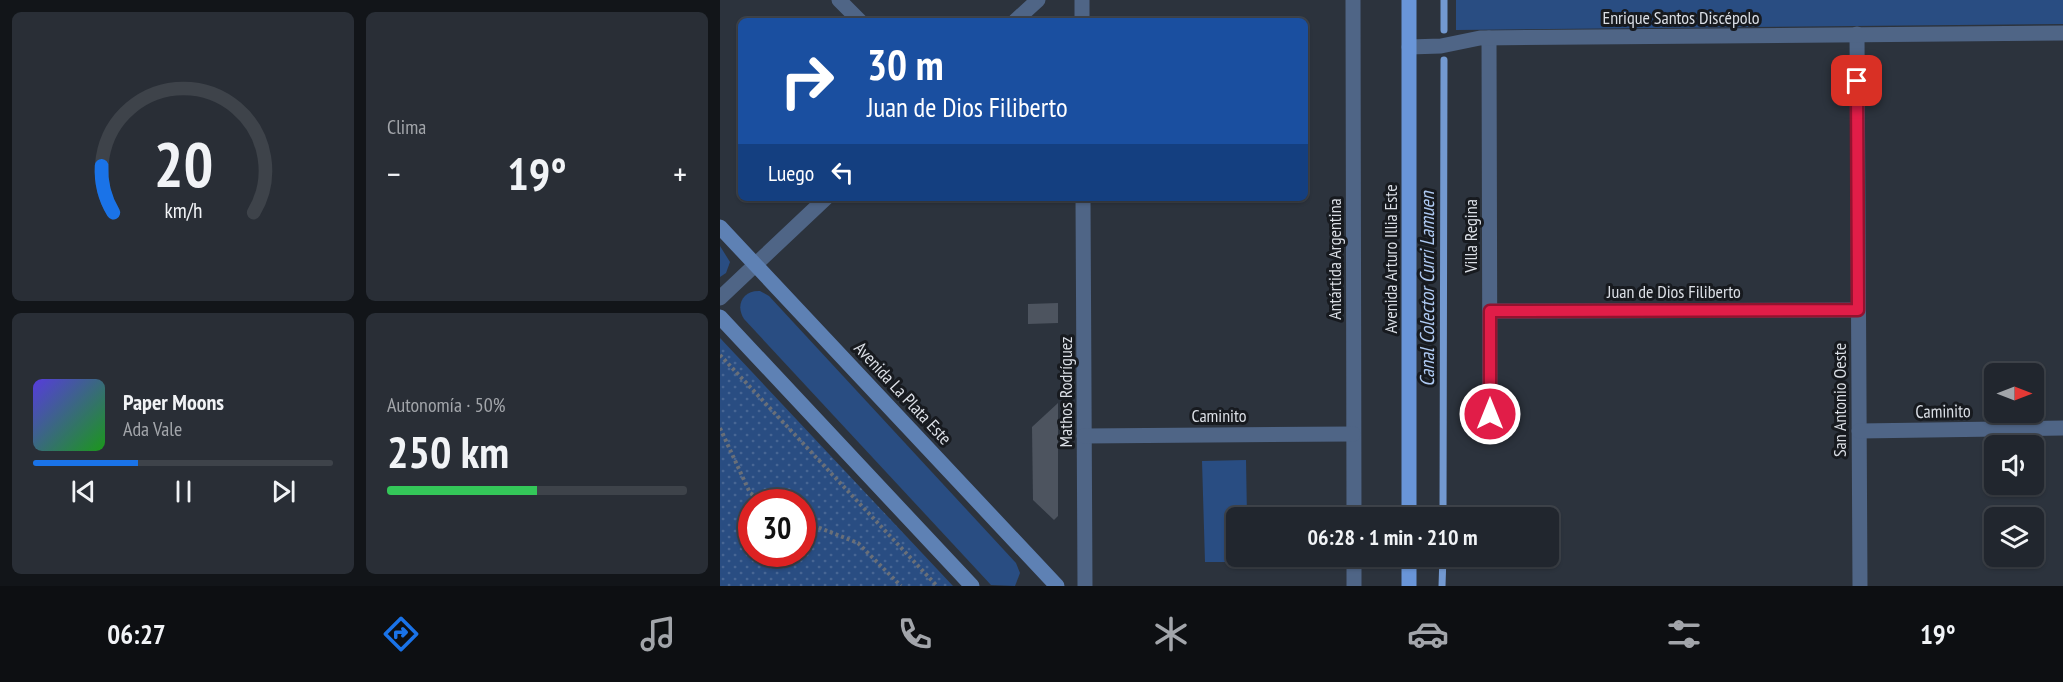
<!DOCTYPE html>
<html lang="es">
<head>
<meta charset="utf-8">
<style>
	:root { --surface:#21262e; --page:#292e36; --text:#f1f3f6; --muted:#a2a5aa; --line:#3e434a; --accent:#1a73e8 }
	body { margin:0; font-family:"PT Sans Narrow",sans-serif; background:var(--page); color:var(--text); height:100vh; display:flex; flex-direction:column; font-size:22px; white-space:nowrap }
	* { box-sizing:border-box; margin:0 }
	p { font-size:20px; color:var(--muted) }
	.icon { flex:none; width:33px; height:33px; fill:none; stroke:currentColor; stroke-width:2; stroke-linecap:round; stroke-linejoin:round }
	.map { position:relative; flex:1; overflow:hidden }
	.details { display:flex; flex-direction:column; gap:12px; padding:12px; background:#121519; width:720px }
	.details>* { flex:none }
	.guide { position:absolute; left:18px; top:18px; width:570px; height:183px; border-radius:9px; box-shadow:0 2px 4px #0004,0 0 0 2px var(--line); background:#1a4fa0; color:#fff; overflow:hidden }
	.needle { width:39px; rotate:90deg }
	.controls { position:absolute; left:1264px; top:363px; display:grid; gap:12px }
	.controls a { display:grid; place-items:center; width:60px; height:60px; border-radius:9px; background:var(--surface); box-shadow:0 2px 4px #0004,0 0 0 2px var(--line); font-size:30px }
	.speed { position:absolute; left:18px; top:489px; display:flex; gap:12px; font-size:30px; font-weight:700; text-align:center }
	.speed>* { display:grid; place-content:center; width:78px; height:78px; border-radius:50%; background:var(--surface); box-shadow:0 2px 4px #0004,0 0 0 2px var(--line); line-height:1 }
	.speed .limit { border:9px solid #d22; background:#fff; color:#111 }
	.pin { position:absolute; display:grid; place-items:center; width:51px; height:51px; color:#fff; margin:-26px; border-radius:12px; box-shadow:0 3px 9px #0006 }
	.me { position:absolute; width:66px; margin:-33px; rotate:0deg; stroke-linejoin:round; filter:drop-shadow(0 0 4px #0008) }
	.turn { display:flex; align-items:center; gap:21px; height:126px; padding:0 30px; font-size:27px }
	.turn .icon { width:78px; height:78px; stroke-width:2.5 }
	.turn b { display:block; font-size:42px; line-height:51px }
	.then { display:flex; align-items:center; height:57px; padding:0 30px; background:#0003; gap:12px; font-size:22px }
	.big { font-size:45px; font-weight:600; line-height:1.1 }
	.details .widget { flex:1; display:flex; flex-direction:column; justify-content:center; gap:9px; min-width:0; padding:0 21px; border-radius:9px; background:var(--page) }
	.details .dial { align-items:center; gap:0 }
	.dial svg { height:156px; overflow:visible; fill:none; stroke:var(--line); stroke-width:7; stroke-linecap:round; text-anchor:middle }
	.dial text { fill:var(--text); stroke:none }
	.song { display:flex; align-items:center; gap:18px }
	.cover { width:72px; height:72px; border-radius:9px; background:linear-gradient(135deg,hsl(250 70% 55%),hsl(120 70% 35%)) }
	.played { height:6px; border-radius:3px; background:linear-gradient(90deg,var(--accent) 35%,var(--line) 35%) }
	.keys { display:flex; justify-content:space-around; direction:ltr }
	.heat { display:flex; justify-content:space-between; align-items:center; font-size:33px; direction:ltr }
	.charge { height:9px; border-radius:4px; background:linear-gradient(90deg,#34c759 50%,var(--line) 0) }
	.details .tiles { flex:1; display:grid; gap:12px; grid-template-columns:repeat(2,1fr) }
	.trip { position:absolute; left:506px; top:507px; width:333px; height:60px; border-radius:9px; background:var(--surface); box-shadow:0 2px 4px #0004,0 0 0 2px var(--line); font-weight:600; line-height:60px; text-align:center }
	.tab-bar { display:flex; height:96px; justify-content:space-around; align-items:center; background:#0d0f12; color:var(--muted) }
	.tab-bar .icon { width:42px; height:42px }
	.tab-bar .active { color:var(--accent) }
	.tab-bar b { font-size:27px; color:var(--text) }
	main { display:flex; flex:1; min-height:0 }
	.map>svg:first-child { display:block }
</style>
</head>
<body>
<main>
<section class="details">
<div class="tiles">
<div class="widget dial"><svg viewBox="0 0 100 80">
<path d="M14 69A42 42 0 1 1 86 69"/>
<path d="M14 69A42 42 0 0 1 8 45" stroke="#1a73e8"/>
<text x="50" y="56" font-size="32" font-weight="700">20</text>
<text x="50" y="72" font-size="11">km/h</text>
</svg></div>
<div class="widget"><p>Clima</p>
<div class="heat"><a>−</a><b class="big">19°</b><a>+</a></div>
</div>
<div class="widget">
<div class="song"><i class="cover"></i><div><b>Paper Moons</b><p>Ada Vale</p></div></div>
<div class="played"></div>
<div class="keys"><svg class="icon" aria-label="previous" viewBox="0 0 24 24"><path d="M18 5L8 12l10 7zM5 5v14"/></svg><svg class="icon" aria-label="pause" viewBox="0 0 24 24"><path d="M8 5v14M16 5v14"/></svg><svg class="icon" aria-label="next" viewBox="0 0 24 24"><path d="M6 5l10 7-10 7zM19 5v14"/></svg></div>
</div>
<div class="widget"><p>Autonomía · 50%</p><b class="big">250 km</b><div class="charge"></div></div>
</div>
</section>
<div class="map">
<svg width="1343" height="586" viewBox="0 0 1343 586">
	<defs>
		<pattern id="park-dots" width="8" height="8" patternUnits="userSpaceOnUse" patternTransform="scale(1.5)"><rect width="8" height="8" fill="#294d82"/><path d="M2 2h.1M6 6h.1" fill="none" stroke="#476694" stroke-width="1.8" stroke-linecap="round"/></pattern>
	</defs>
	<rect width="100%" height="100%" fill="#2c333d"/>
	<g fill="#294d82">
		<polygon points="736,0 1343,0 1343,24 736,30"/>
		<polygon points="0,246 10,262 6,273 0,277"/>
		<path d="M 40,291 L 49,296 L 296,563 L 300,573 L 295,586 L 271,585 L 24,319 C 15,305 23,290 40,291 Z"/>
		<polygon points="526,460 527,517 516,518 516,556 527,557 527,562 485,562 482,461"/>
	</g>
	<path fill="url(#park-dots)" fill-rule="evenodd" d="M 0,338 L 233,586 L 0,586 ZM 32,502 L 82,502 L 82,554 L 32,554 Z"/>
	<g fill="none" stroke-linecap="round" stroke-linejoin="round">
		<g stroke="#7399d0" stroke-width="7">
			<polyline points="724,0 724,30"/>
			<polyline points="723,518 724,60"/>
			<polyline points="722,586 723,556"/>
		</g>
	</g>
	<g fill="#4d545f">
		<polygon points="338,303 338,323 308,324 308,304"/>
		<polygon points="338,403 338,516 334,520 313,500 312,427"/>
	</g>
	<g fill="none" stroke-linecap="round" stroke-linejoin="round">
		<g stroke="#696f78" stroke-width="4" stroke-dasharray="3 3" stroke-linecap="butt">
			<polyline points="0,355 217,586"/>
			<polyline points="0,428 30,493 46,502"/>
			<polyline points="82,521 138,543 181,586"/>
		</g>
		<g stroke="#4f6586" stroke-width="15">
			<polyline points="119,0 140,21"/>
			<polyline points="362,0 362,21"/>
			<polyline points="633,0 634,518"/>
			<polyline points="295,21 318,0"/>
			<polyline points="1137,34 1140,586"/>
			<polyline points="769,38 770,434"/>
			<polyline points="689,47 721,46 760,38 1343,33"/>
			<polyline points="363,198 365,586"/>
			<polyline points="0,298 106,198"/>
			<polyline points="770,311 1138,310"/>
			<polyline points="1139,431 1343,428"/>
			<polyline points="364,436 633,434"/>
			<polyline points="634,556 634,586"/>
		</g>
		<g stroke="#5e81b4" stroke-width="15">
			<polyline points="0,227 337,586"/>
			<polyline points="0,317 252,586"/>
		</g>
		<g stroke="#6995d8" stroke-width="15">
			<polyline points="689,0 689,518"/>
			<polyline points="689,556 689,586"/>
		</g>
	</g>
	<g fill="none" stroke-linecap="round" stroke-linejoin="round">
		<g stroke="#92132f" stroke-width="15">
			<polyline id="route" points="770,414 770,311 1138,310 1137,81"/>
		</g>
		<use href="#route" stroke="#e11d48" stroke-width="10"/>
	</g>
	<g text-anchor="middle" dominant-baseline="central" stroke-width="6" stroke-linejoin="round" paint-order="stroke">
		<g font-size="18" fill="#dbdfe6" stroke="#171a1f">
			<text x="961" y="17">Enrique Santos Discépolo</text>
			<text transform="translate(750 236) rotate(-90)">Villa Regina</text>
			<text transform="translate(614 259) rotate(-90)">Antártida Argentina</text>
			<text transform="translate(670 259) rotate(-90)">Avenida Arturo Illia Este</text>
			<text x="954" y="291">Juan de Dios Filiberto</text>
			<text transform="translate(345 392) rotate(-90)">Mathos Rodríguez</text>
			<text transform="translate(183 393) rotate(47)">Avenida La Plata Este</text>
			<text transform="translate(1119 400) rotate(-90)">San Antonio Oeste</text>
			<text transform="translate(1223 411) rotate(-1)">Caminito</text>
			<text x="499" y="415">Caminito</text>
		</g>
		<g font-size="20" font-style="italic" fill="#aec9f1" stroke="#171a1f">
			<text transform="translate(707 289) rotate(-90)">Canal Colector Curri Lamuen</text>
		</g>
	</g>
</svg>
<div class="controls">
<a><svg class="needle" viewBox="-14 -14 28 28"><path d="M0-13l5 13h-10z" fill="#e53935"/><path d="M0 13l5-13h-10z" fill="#a2a5aa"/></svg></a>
<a><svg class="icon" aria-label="sound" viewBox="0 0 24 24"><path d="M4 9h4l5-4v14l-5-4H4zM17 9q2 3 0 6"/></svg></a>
<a><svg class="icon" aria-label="layers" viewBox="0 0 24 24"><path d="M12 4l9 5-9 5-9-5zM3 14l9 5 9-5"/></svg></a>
</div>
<div class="speed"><div class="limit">30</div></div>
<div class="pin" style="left:1137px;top:81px;background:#d93025"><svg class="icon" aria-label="arrive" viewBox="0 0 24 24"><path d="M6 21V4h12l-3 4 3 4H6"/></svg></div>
<svg class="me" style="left:770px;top:414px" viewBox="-20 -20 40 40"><circle r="17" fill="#e11d48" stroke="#fff" stroke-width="3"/><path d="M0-11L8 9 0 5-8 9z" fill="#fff"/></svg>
<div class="trip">06:28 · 1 min · 210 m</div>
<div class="guide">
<div class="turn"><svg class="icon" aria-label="right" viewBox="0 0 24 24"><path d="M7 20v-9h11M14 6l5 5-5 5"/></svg><div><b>30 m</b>Juan de Dios Filiberto</div></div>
<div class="then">Luego<svg class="icon" aria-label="left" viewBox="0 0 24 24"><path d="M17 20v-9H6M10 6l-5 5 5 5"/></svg></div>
</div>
</div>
</main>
<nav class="tab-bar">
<b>06:27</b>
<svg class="icon active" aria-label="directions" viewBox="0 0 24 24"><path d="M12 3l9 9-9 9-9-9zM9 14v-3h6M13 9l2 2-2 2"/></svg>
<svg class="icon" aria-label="music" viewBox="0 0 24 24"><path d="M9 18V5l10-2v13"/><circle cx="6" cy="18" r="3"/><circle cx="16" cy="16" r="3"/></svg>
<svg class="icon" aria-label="phone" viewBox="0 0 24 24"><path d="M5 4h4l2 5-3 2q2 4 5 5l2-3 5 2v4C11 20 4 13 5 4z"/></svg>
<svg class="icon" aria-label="climate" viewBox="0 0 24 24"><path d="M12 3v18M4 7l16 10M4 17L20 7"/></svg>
<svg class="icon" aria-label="car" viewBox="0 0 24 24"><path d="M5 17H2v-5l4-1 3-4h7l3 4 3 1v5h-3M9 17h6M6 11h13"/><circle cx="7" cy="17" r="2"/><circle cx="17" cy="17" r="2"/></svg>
<svg class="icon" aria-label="filters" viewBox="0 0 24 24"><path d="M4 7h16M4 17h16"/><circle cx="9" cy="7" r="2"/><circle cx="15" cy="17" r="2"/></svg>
<b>19°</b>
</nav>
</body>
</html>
